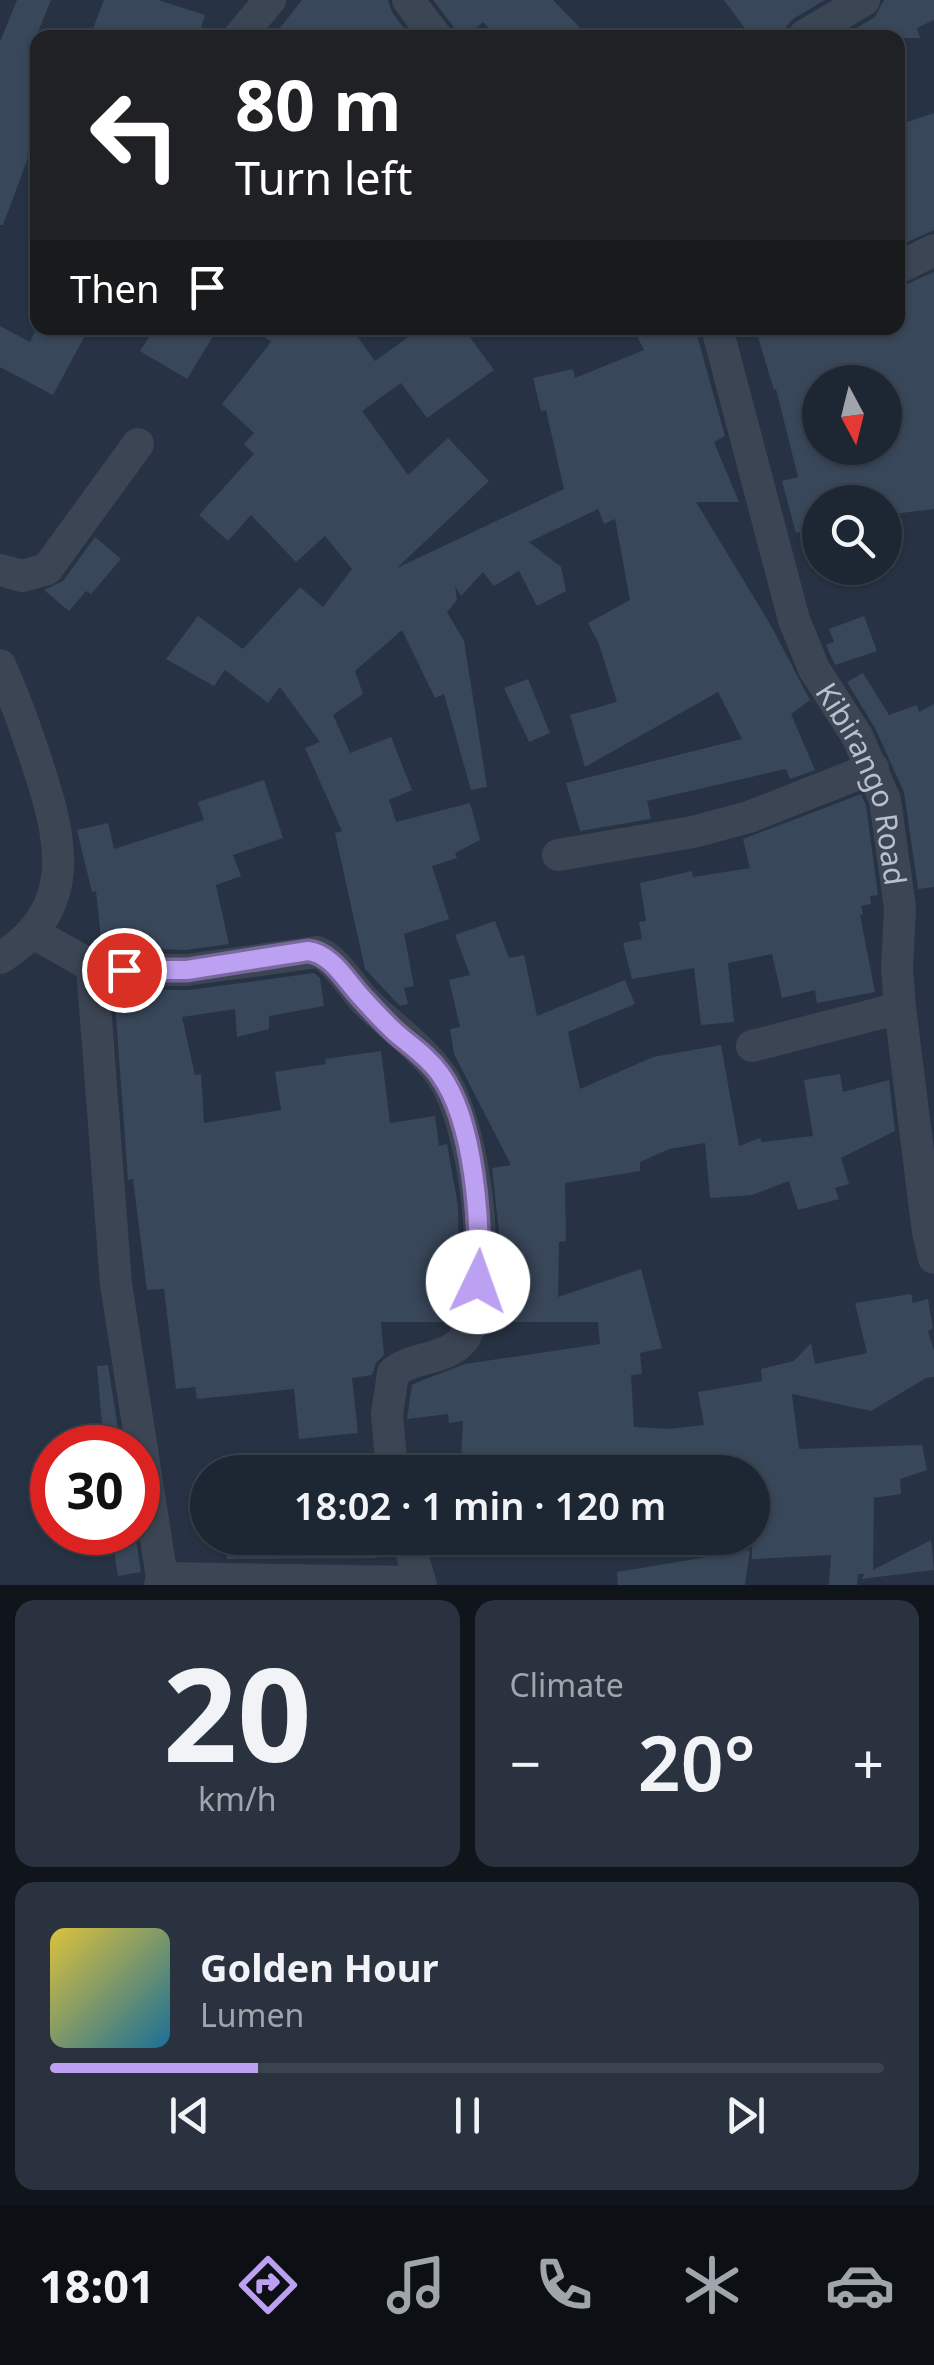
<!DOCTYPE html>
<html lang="en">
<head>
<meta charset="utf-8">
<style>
	:root { --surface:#1d2633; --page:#2a323f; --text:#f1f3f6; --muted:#a0a5ac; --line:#3b434e; --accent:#bca0f2 }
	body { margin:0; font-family:"Noto Sans",sans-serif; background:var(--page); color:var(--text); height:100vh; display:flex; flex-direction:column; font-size:38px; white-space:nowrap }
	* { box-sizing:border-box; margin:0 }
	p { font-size:32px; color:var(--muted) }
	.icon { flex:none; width:55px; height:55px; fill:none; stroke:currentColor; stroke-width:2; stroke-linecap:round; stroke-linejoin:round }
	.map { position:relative; height:1585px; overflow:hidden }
	.panel { display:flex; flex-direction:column; gap:15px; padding:15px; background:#10151c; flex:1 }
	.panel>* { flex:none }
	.banner { position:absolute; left:30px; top:30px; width:875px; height:305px; border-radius:20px; box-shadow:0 2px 8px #0004,0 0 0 2px var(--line); background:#202124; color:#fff; overflow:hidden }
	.needle { width:65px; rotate:173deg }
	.buttons { position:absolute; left:802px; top:365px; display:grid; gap:20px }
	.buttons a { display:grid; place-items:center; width:100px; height:100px; border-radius:50%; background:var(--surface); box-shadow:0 2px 8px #0004,0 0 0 2px var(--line); font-size:50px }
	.speed { position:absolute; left:30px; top:1425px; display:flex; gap:20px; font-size:50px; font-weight:700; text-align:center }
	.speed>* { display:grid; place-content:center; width:130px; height:130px; border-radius:50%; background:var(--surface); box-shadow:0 2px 8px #0004,0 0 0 2px var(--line); line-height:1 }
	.speed .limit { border:15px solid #d22; background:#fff; color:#111 }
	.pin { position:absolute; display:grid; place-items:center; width:85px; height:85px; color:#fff; margin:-42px; border:5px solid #fff; border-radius:50%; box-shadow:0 2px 10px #0007 }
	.me { position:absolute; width:110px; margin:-55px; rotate:3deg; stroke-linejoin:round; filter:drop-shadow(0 0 8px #0008) }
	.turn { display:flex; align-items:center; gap:35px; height:210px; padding:0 40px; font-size:45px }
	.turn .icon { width:130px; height:130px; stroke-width:2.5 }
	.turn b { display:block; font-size:70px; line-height:85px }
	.then { display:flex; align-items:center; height:95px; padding:0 40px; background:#0003; gap:20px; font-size:38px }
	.big { font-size:75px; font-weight:600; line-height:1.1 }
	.panel .card { flex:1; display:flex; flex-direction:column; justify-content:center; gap:15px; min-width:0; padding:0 35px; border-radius:20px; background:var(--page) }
	.panel .dial { align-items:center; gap:0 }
	.dial b { font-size:130px; line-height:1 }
	.song { display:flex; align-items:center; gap:30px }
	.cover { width:120px; height:120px; border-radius:15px; background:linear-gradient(135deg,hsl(50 70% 55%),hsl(200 70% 35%)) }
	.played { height:10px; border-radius:5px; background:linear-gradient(90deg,var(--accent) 25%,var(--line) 25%) }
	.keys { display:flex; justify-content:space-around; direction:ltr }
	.heat { display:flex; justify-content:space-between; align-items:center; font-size:55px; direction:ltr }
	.panel .tiles { flex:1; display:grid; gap:15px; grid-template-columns:1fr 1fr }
	.card:last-child { grid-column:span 2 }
	.trip { position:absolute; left:190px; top:1455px; width:580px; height:100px; border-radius:50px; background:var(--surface); box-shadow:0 2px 8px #0004,0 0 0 2px var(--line); font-weight:600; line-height:100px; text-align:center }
	.tab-bar { display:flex; height:160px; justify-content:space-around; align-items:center; background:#0c0f14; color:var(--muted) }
	.tab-bar .icon { width:70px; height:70px }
	.tab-bar .current { color:var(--accent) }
	.tab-bar b { font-size:45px; color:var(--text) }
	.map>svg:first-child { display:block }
</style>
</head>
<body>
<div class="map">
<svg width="934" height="1585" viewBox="0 0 934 1585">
	<rect width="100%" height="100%" fill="#273344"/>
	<g fill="#39475a" fill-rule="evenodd">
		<polygon points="17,0 51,0 38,32 38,149 32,147 3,225 0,225 0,42"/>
		<polygon points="104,0 158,0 205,15 198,38 109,38 92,31"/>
		<polygon points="302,0 388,0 392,12 411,38 272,38"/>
		<polygon points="433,0 553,0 590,38 498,38 483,22 464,38 457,38 453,26"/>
		<polygon points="724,0 825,0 793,19 786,27 784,38 752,38"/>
		<polygon points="884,0 934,0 934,20 917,28 920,38 840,38 875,17"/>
		<polygon points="934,113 934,230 898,246 898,125"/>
		<path d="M 934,272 L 934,509 L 885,515 L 885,502 L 820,502 L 820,527 L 796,533 L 782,481 L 798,477 L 776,389 L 774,390 L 758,337 L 793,328 L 898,328 L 898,288 ZM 813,382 L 885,382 L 885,448 L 820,448 L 820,411 Z"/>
		<polygon points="0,326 30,342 37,328 89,328 53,395 0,367"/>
		<polygon points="155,328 218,328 187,379 140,351"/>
		<polygon points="255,328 351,328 375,361 421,328 463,328 494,370 427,418 401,383 362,411 408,475 448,438 489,481 397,568 564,489 546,410 541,411 533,378 573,369 575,378 644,350 633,328 695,328 725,436 714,442 739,502 696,502 770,624 810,700 791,714 815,770 790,779 786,769 647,801 651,819 580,831 566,783 742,739 718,692 585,767 570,715 617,702 599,644 588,623 630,600 615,519 604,524 598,509 529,542 561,567 566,591 537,606 519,571 494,586 483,572 461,596 455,586 457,600 447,612 464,641 487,787 471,790 444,694 435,698 402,630 355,671 363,694 333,715 350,753 391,737 412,790 389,800 396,822 470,803 480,840 455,853 457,858 432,866 449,919 404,934 414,986 404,988 408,1004 400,1006 365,969 335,833 342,831 305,748 320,742 280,687 268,703 225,670 214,686 166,659 198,616 243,649 300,587 323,607 352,569 325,536 296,562 251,515 228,541 199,515 254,454 244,444 254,433 222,404 271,342"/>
		<polygon points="95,537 121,559 91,594 86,591 69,611 44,590 63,581"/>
		<polygon points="864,616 877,651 835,665 826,645 834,642 829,629"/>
		<polygon points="863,673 889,715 917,705 919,712 934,704 934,887 918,889 904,792 875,728 847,682"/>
		<polygon points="528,679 550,733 529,742 504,688"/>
		<polygon points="264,780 283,838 233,855 241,876 216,885 229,944 186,950 102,947 96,891 92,892 77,830 108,823 114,849 204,820 198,802"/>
		<polygon points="861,794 866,805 878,895 870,896 871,904 861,906 863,914 860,915 875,992 817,1003 815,990 782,998 772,954 728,963 734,1022 701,1025 694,968 632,979 623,943 642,939 639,922 646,921 640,883 692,871 693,877 750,868 743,839"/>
		<polygon points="495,921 509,958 524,955 537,1016 625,980 635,1004 568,1032 580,1089 653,1057 721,1045 739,1146 760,1138 762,1142 813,1136 804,1080 840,1074 843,1092 889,1080 895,1131 841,1158 849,1184 835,1188 839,1199 798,1210 789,1181 752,1195 710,1198 705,1143 669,1149 640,1162 640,1171 565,1183 566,1241 559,1242 558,1297 641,1269 662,1348 640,1353 642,1374 631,1375 634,1427 669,1429 704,1425 698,1392 762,1381 761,1369 794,1361 811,1343 815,1364 867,1353 855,1303 911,1294 913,1303 928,1299 933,1328 928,1331 934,1351 934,1377 926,1378 871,1411 792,1394 799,1449 922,1445 927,1470 900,1479 901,1494 874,1498 873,1570 931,1540 934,1570 861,1579 865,1574 858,1574 857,1585 829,1585 831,1555 752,1559 752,1472 732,1472 733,1469 709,1471 707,1459 631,1465 631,1472 568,1472 567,1459 550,1459 550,1457 461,1461 463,1421 449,1423 448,1414 407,1419 412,1385 418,1382 465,1364 600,1344 598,1322 492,1322 499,1281 500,1242 492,1168 511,1165 454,1054 450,1029 460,1027 449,980 470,975 455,935"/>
		<polygon points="314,973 320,978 324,1006 269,1016 269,1029 237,1037 235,1009 182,1017 195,1075 201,1074 204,1123 281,1110 275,1072 326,1064 325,1059 381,1051 390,1123 435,1116 439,1146 447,1144 458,1206 459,1277 449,1322 381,1322 384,1355 376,1363 372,1375 352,1378 358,1433 299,1439 294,1389 197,1399 195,1387 176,1389 164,1289 147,1290 133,1179 128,1180 114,989 189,990"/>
		<polygon points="108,1365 121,1448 104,1448 97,1366"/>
		<polygon points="111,1532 135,1532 141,1572 118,1576"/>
		<polygon points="228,1538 376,1538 377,1558 227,1559"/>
		<polygon points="750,1550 745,1585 618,1585 617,1572"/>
	</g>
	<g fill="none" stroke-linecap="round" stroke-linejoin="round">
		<g stroke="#3c4553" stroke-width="32">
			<polyline points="408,0 437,38"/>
			<polyline points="804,36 864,0"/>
			<polyline points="238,38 270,0"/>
			<polyline points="898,268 934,250"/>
			<path id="s1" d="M 717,328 L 794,620 L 814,669 L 857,736 L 885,800 L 900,908 L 897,969 L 900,1008 L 928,1232 L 934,1258"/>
			<polyline points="0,570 22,576 47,569 138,444"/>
			<path d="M 0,665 C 15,698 27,732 38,766 C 63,842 78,910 0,958"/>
			<polyline points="558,855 693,832 749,817 873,768"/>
			<path d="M 33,933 L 92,966 L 124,970 L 187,970 L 317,952 C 336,959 351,986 365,1001 C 388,1024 423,1049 441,1075 C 476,1126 495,1280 466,1335 C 452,1361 413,1355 393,1373 L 387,1414 L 392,1472"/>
			<polyline points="92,966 116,1284 162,1578 160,1585"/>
			<polyline points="752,1046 900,1008"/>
			<polyline points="407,1538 421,1585"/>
			<polyline points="162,1578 420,1582"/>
		</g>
	</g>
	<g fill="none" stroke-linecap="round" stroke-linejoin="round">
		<g stroke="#7a689d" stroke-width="25">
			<path id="route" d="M 124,970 L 187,970 L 308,951 C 333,954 347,983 364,1000 C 374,1011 384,1022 396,1033 C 411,1046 428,1057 440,1074 C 475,1122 481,1224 478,1282"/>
		</g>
		<use href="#route" stroke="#bca0f2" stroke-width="18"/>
	</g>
	<g text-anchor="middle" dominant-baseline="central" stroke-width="10" stroke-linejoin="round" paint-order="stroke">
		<g font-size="30" fill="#b9c0cd" stroke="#202a39">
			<text stroke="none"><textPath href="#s1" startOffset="482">Kibirango Road</textPath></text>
		</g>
	</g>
</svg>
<div class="buttons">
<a><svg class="needle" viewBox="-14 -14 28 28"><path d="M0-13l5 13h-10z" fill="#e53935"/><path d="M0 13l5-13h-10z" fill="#a0a5ac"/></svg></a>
<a><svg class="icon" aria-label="search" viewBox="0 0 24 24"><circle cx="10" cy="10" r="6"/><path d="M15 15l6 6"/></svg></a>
</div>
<div class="speed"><div class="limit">30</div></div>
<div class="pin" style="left:124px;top:970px;background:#d93025"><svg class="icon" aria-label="arrive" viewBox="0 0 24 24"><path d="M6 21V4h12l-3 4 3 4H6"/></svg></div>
<svg class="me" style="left:478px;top:1282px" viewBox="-20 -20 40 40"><circle r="19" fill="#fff"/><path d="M0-13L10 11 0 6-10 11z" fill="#bca0f2"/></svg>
<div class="trip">18:02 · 1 min · 120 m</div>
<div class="banner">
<div class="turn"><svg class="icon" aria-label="left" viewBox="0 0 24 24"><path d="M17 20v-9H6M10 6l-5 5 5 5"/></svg><div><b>80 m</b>Turn left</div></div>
<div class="then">Then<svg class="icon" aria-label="arrive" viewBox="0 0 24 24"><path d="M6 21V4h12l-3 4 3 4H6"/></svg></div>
</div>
</div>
<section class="panel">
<div class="tiles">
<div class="card dial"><b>20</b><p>km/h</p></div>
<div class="card"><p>Climate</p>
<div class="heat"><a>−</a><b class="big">20°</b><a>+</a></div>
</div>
<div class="card">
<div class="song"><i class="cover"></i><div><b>Golden Hour</b><p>Lumen</p></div></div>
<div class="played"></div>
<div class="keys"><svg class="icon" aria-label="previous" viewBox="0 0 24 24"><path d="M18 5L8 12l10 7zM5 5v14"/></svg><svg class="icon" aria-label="pause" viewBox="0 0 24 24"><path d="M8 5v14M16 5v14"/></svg><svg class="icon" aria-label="next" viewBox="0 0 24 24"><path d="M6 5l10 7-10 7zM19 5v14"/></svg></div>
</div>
</div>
</section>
<nav class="tab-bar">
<b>18:01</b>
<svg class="icon current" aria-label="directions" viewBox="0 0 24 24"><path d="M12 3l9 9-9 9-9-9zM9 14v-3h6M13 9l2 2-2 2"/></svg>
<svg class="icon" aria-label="music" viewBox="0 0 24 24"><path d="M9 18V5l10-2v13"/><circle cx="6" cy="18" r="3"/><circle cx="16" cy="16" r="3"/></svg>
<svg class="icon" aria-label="phone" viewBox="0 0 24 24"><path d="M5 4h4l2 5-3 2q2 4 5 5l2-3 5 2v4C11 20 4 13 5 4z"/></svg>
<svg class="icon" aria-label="climate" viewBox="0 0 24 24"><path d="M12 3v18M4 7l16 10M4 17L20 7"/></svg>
<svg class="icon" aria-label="car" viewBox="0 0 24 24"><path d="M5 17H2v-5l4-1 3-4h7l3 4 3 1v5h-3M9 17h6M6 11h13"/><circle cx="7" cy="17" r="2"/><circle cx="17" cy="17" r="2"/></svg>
</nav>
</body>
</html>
